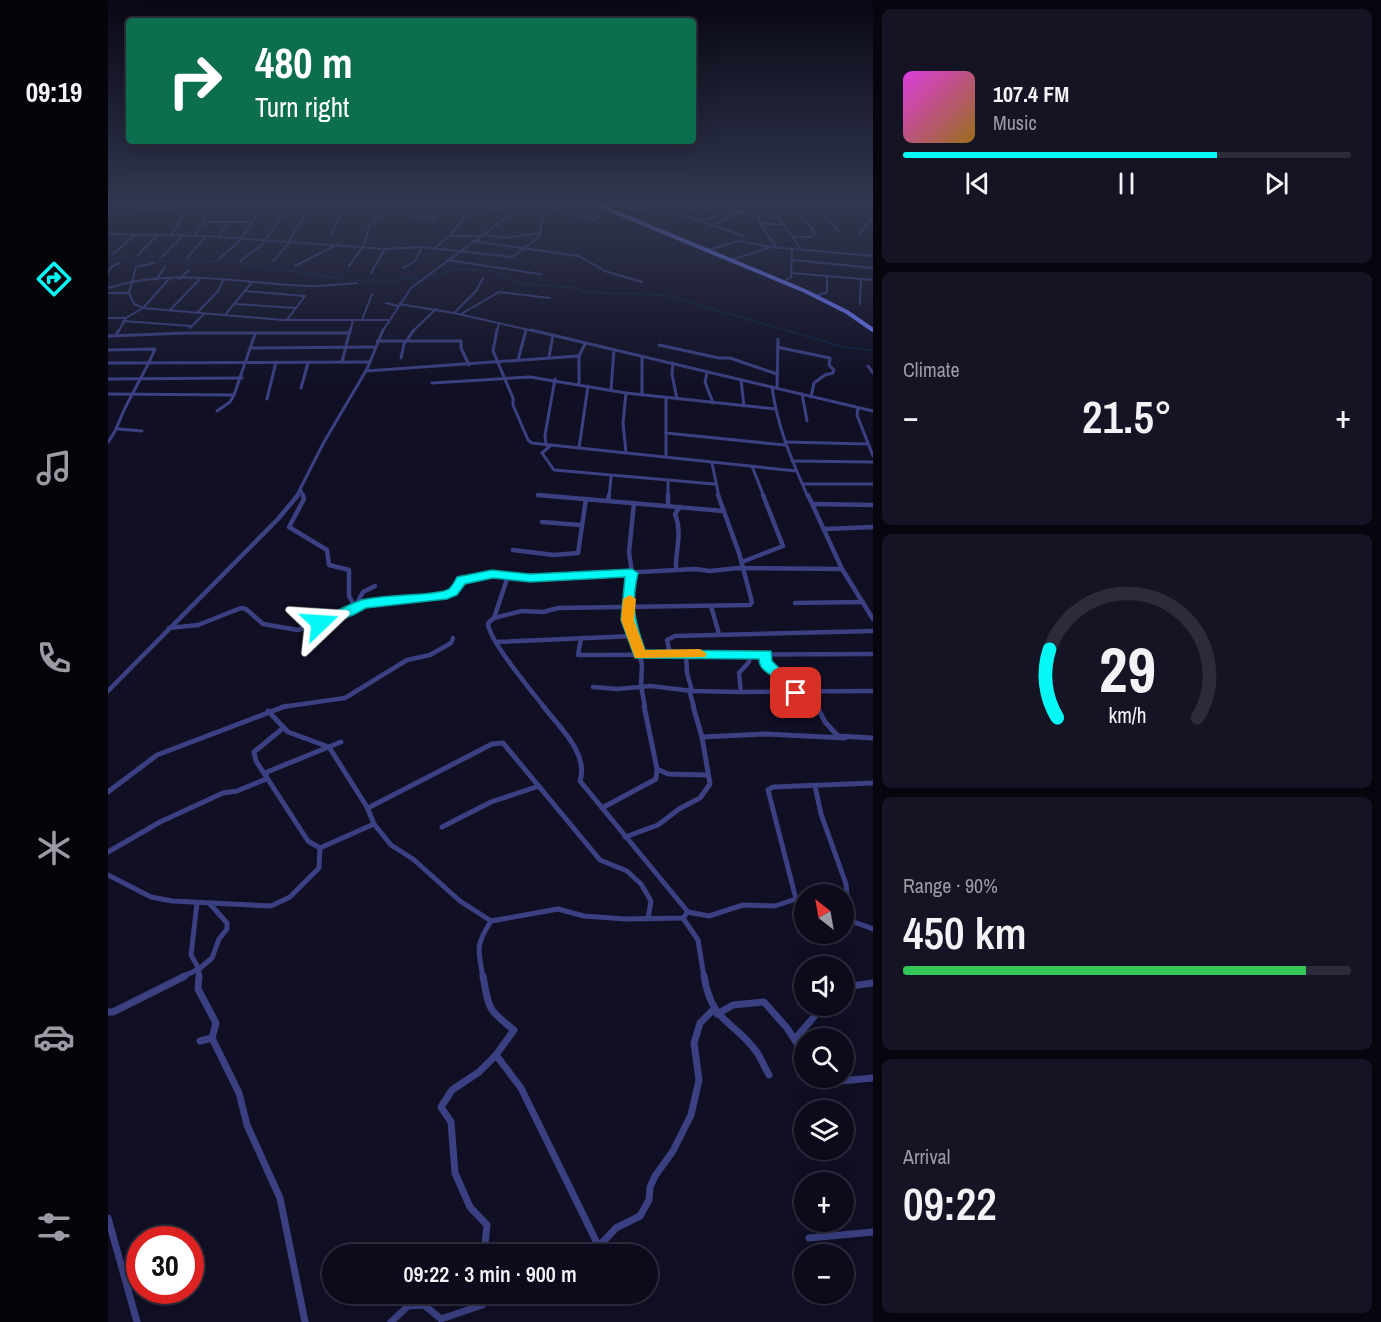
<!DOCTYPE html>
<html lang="en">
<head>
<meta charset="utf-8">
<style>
	:root { --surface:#0c0b1b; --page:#151424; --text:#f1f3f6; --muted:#9a9ba3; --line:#2c2b3a; --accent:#04f9f6 }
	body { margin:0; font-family:"Archivo Narrow",sans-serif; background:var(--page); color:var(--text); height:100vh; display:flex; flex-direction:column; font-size:22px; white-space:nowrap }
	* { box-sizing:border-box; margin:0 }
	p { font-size:20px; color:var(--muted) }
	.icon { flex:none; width:33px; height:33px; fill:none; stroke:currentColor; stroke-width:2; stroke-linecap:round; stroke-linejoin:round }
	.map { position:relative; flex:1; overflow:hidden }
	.sheet { display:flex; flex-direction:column; gap:9px; padding:9px; background:#07060f; width:508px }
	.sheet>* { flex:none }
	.guide { position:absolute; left:18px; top:18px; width:570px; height:126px; border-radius:6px; box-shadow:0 6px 24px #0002,0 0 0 2px var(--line); background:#0b6e4f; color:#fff; overflow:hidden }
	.needle { width:39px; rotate:329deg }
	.buttons { position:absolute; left:686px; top:884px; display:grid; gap:12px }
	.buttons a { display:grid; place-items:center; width:60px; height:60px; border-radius:50%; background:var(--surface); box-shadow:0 6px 24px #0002,0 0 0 2px var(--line); font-size:30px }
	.speed { position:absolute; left:18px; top:1226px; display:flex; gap:12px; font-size:30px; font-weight:700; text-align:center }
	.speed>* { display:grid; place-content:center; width:78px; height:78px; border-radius:50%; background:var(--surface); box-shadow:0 6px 24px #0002,0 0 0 2px var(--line); line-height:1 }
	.speed .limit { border:9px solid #d22; background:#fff; color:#111 }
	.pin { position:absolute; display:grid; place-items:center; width:51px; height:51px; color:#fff; margin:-26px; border-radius:12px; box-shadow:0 3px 9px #0006 }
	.me { position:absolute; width:66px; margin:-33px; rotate:70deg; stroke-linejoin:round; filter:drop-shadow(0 0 4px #0008) }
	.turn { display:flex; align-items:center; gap:21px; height:126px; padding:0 30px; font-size:27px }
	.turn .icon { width:78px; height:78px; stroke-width:2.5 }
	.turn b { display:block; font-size:42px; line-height:51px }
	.big { font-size:45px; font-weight:600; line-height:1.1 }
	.sheet .card { flex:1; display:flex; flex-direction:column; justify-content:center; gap:9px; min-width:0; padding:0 21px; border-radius:9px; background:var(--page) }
	.sheet .dial { align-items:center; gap:0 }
	.dial svg { height:156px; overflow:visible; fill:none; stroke:var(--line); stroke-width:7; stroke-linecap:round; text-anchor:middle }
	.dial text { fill:var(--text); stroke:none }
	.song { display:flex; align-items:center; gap:18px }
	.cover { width:72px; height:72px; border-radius:9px; background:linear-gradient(135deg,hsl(300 70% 55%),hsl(40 70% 35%)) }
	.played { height:6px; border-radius:3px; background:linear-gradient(90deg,var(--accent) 70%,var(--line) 70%) }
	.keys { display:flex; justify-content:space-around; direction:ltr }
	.heat { display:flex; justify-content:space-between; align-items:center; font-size:33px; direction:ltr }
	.charge { height:9px; border-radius:4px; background:linear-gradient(90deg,#34c759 90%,var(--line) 0) }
	.trip { position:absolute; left:214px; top:1244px; width:336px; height:60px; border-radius:30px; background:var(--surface); box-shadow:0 6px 24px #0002,0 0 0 2px var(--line); font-weight:600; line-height:60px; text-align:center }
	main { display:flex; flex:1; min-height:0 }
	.dock { display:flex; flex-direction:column; width:108px; justify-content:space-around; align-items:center; background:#05040b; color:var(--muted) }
	.dock .icon { width:42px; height:42px }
	.dock .active { color:var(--accent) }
	.dock b { font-size:27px; color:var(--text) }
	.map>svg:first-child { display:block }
</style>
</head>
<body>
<main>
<nav class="dock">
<b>09:19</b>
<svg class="icon active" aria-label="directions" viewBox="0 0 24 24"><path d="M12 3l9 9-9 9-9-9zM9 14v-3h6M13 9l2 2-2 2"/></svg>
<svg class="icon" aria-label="music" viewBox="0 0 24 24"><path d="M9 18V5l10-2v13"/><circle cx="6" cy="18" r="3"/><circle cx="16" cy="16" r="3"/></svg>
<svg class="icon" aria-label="phone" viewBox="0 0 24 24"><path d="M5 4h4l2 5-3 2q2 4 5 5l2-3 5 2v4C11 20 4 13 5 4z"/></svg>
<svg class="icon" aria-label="climate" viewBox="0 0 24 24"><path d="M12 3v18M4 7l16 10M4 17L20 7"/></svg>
<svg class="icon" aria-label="car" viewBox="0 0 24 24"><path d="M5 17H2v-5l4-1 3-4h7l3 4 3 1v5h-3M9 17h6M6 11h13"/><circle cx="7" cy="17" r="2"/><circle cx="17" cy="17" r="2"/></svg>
<svg class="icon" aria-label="filters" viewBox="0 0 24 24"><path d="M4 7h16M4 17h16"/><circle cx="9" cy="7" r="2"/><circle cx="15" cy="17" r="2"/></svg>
</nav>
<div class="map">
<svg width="765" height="1322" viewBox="0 0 765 1322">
	<rect width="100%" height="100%" fill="#100f24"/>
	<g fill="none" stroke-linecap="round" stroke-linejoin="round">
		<g stroke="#0b2441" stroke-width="1.5">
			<polyline points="0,258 49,262 118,261 243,280 291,280 315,277"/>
			<polyline points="320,276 352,269 385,271 409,283 467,288 475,292 557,295 735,347 765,350"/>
		</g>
		<g stroke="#3a4082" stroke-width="2">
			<polyline points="295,202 359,205 409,211"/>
			<polyline points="524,202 522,208 581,217 636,236"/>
			<polyline points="599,202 651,218"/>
			<polyline points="619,202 631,206"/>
			<polyline points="632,202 649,210 652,224 669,248"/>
			<polyline points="682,202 708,234 703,237 686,237"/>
			<polyline points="706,202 730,231"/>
			<polyline points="587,205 613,213"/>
			<polyline points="750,206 765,209"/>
			<polyline points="238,207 280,208"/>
			<polyline points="664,208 693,249"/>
			<polyline points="579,209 595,214"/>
			<polyline points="153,211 172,216"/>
			<polyline points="449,211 487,220 495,207"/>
			<polyline points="572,211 593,202"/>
			<polyline points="741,212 765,218"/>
			<polyline points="0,213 171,202"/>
			<polyline points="277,213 327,218"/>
			<polyline points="564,213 567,202"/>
			<polyline points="739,215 754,202"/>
			<polyline points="596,221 635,204"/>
			<polyline points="96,222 144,222"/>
			<polyline points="324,224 336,204"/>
			<polyline points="606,224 651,202"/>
			<polyline points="652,224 675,224"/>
			<polyline points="0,234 98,236 277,249 314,247 404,257 431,237 435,215 449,211 458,202"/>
			<polyline points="223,234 239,202"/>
			<polyline points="375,234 396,238 431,233"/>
			<polyline points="751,234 764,218"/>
			<polyline points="63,235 80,209"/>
			<polyline points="86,236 107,202"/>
			<polyline points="341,236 371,236"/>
			<polyline points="111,237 121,222"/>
			<polyline points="365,241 471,256 497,271 534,282"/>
			<polyline points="180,242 205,203"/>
			<polyline points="327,248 341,236 369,202"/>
			<polyline points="599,250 632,241 663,247 765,256"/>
			<polyline points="4,255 28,234"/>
			<polyline points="30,255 50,235"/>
			<polyline points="54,257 75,235"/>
			<polyline points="79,258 98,236"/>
			<polyline points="111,259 133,239 157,204"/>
			<polyline points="339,260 432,274"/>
			<polyline points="623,260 663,247"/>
			<polyline points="684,260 765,268"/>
			<polyline points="132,261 155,244 184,202"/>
			<polyline points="165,261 182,242"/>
			<polyline points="187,266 230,244"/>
			<polyline points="241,266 255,247 262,225 277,213 282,202"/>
			<polyline points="295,268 307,261 314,247"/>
			<polyline points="0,273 3,267 11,263"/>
			<polyline points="263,273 277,249"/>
			<polyline points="684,273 765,280"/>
			<polyline points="71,279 81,270"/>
			<polyline points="48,280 57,267"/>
			<polyline points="675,282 683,277 684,249"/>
			<path d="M 0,288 C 66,267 135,284 203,286 C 218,286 234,284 249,283"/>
			<polyline points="137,291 197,296"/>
			<polyline points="0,293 21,293 28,267 46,263"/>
			<polyline points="21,293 26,304 35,308 174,320 179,320 197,296"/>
			<polyline points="708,296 719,292 719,276"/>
			<polyline points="278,303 290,306"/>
			<polyline points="128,304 188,308"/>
			<polyline points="291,304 346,313 430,332"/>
			<polyline points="752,304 753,279"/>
			<polyline points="62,310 91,280"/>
			<polyline points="89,313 110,291 115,281"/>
			<polyline points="346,313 368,291 375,278"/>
			<polyline points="353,314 391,292 442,298"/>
			<polyline points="117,315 144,282"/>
			<polyline points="0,318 18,318"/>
			<polyline points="179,320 280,320"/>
			<polyline points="254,320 264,294"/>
			<polyline points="15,321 83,326"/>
			<polyline points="82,328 96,314"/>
			<polyline points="10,332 18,318 35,308 61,279"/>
			<polyline points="242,332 245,320"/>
			<polyline points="274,332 303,288 402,215 416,207 441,202"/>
			<polyline points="304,332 328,309"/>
			<polyline points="389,332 391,323"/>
			<polyline points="417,332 418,329"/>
		</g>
		<g stroke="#3a4082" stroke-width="3">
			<polyline points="389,330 385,351 405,398 405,405 420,440 424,443 688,471"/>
			<polyline points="423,330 765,411"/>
			<polyline points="0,336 79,333 242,333"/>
			<polyline points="7,336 11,330"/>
			<polyline points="269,341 353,341 353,348 361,365"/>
			<polyline points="551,345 611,358 622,358 669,374"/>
			<polyline points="669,347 722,358 721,365 726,370 725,373 717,375 706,383 703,397"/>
			<polyline points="144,348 267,347"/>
			<path d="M 0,350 L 47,349 C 37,373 23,394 13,417 C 9,427 7,433 0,442"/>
			<polyline points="441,357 445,335"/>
			<polyline points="534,357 534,395"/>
			<polyline points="293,358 296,344 306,330"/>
			<polyline points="410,360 418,330"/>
			<polyline points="234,362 242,330"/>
			<polyline points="0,363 262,362"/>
			<polyline points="565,363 564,374 569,399"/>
			<polyline points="760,366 765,373"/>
			<polyline points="258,371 471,356"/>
			<polyline points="599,372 597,382 605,403"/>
			<polyline points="0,379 134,378"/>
			<polyline points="633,380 636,406"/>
			<polyline points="324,383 422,377 518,393 667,409"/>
			<polyline points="471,384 471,356 477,344"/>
			<path d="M 664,387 C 669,426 684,461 700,497"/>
			<polyline points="193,388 200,363"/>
			<polyline points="669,388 670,339"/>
			<polyline points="503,390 506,350"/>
			<polyline points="518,393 515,423 518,453"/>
			<polyline points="0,394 126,395"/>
			<polyline points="694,394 699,421"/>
			<polyline points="558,398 558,456"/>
			<polyline points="159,399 168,362"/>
			<polyline points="750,408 749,415 765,456"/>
			<polyline points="109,411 122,402 126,395 147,334"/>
			<polyline points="10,429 34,431"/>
			<polyline points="558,433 677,445"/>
			<polyline points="677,442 759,444"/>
			<polyline points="438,445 437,435 447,379"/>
			<polyline points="442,446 434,453 446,470 606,484"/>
			<polyline points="471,448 480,386"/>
			<polyline points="684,461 765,462"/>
			<polyline points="604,463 611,497"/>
			<polyline points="644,466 656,497"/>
			<polyline points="560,482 560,497"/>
			<polyline points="695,484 765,484"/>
			<polyline points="193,490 195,497"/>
			<polyline points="430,495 448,497"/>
			<polyline points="188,497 216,442 259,369 275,330"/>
			<polyline points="501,497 503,477"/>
		</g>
		<g stroke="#3a4082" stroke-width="4.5">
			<polyline points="195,495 196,499 181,527 219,550 221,565 241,570 241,596 247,607"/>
			<polyline points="430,495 615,511"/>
			<polyline points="560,495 560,505"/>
			<polyline points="700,495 734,569 765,619"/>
			<polyline points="500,501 501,495"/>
			<polyline points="526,503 521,552 524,573 520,620 534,664 533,686 537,707"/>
			<polyline points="706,504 765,505"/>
			<polyline points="434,522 472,525"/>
			<polyline points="717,529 765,527"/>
			<polyline points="405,550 446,555 470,553 478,499"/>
			<polyline points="634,562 675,546 655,495"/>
			<path d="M 568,570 C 567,550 575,534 567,514 L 572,507"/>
			<path d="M 400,576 L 386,618 L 380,623 C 380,640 424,691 436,707"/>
			<polyline points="687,603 755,602"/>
			<polyline points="603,606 611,634"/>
			<polyline points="247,607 255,592 267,586"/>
			<polyline points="386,618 414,611 435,612 450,608 642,605 644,602 631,553 610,495"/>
			<polyline points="61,628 90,625 133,608 138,609 155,624 190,630 236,614 255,604 335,596 345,592 354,580 387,574 422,578 587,569 602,571 630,568 734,569"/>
			<polyline points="473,638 470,655 765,654"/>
			<polyline points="388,642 525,636"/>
			<polyline points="562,654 559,640 567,636 765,631"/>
			<polyline points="578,654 579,673 584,691"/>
			<polyline points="658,654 657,662 668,674 679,679 688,692 707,703 709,707"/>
			<polyline points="485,687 509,689 543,686 584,691 633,692 765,691"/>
			<polyline points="581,690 586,707"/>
			<polyline points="0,691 170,519 190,495"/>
			<polyline points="633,692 631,673 641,662 642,654"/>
			<polyline points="174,707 237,698 299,660 322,655 343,643 345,638"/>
		</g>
		<g stroke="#3a4082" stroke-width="5">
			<polyline points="585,706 594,737 658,734 737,738"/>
			<polyline points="709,706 717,722 730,736 765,738"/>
			<polyline points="160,711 180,732 221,747 259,807 266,824 283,845 305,859 352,901 383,921"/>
			<polyline points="174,729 146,752 148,761 200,841 212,848"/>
			<polyline points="549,769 560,774 600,775"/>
			<polyline points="707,786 713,814 738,884 741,920"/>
			<polyline points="0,792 49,755 178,706"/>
			<polyline points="260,808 384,744 395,743 492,860 519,871 533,884 543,901 540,919"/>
			<polyline points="494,808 548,779 549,769 536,706"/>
			<polyline points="334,827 383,802 431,786"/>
			<polyline points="517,837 550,825 571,809 592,798 602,784 594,737"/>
			<polyline points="0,852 52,822 115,793 129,791 158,779 159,772 233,742"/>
			<polyline points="0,875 43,897 64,901 163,906 182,897 211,868 212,848 266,824"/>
			<polyline points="688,899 660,790 665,787 765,783"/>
			<polyline points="89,903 83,955 91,969 91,977"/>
			<polyline points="580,912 601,916 635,905 667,906 688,899 696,902"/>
			<polyline points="575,918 590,940 596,977"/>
			<polyline points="735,918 765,929"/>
			<polyline points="74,977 91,969 104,958 111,939 119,929 119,923 102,904"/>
			<path d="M 375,977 C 370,949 367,946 383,921 L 450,909 L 476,916 L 517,919 L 575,918 L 580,912 L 472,781 C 481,753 451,727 435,706"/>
		</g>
		<g stroke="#3a4082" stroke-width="7">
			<polyline points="91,976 90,989 108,1023 104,1038 131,1093 139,1125 172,1198 197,1322"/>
			<path d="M 375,976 C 381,1009 379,1009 406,1030 L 388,1055 L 413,1088 L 488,1241 L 491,1254"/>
			<path d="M 596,976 C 604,1025 627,1020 650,1054 C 654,1061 657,1068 661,1075"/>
			<polyline points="735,991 743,986 765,983"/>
			<polyline points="0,1012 5,1012 77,976"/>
			<polyline points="609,1014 625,1005 656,1002 679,1028 696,1054"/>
			<polyline points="687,1039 716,1005"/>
			<polyline points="92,1041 104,1038"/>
			<polyline points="716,1077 721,1082 765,1078"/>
			<polyline points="0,1218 29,1322"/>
			<polyline points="701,1238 765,1232"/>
			<polyline points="491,1246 508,1228 532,1216 541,1200 542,1187 547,1176 565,1151 583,1115 591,1080 586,1043 592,1023 606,1009"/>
			<polyline points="376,1254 379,1225 362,1207 347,1173 343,1122 333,1107 344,1090 371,1072 388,1055"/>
			<polyline points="420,1254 421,1252 423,1254"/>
			<polyline points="373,1293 374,1305"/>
			<polyline points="283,1322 300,1306 316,1305 333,1319 374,1305 384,1293"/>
		</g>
		<polyline stroke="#6b78fd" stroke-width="4" points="483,202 697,291 739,312 765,330"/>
	</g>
	<linearGradient id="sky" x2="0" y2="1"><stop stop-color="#090814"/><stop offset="0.52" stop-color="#313750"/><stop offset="1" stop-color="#313750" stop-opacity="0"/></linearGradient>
	<rect width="765" height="387" fill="url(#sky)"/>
	<path fill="#04f9f6" stroke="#03a2a0" stroke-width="1.5" d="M 524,569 L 530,573 C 523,604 526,620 537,650 L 663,651 L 664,661 L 673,670 L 684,676 L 695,693 L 693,696 L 683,696 C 680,692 678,686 674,683 C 666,675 651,672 651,659 L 527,658 L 513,620 L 517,577 L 422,582 L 385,578 L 357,584 L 349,595 L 339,599 L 258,608 L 245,615 L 217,626 L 212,627 L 206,623 L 207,620 C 223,614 237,606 251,601 C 269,594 331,596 341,589 C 344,586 347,581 349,577 L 384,570 L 422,574 Z"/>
	<polygon fill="#f59e0b" points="522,595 528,599 526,620 537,650 592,649 599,654 597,657 527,658 513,620 515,599"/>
</svg>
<div class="buttons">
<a><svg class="needle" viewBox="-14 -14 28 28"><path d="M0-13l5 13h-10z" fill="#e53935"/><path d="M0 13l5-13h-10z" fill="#9a9ba3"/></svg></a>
<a><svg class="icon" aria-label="sound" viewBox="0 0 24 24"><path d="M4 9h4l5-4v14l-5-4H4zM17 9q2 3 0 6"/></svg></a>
<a><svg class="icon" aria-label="search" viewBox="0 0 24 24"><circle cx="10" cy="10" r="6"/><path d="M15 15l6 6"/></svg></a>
<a><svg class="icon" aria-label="layers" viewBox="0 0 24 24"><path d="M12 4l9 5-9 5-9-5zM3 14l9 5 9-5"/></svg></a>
<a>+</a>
<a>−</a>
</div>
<div class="speed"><div class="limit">30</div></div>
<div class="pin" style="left:688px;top:693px;background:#d93025"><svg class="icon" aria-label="arrive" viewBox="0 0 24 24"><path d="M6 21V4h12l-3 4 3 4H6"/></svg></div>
<svg class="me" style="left:212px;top:623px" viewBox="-20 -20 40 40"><path d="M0-17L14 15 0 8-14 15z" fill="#04f9f6" stroke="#fff" stroke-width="4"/></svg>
<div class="trip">09:22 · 3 min · 900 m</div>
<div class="guide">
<div class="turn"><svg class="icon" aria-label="right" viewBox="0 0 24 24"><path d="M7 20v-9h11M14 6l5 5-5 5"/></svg><div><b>480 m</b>Turn right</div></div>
</div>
</div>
<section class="sheet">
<div class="card">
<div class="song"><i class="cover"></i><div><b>107.4 FM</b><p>Music</p></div></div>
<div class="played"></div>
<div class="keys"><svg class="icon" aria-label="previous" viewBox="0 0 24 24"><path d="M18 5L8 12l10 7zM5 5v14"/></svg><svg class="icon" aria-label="pause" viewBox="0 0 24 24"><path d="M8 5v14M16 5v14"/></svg><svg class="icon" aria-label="next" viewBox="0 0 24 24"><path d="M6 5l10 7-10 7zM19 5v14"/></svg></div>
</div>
<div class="card"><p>Climate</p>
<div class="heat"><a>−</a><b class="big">21.5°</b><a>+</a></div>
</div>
<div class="card dial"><svg viewBox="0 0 100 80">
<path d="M14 69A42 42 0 1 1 86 69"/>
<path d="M14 69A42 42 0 0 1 10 34" stroke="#04f9f6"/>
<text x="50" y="56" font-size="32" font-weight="700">29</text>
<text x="50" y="72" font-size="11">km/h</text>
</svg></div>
<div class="card"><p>Range · 90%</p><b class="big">450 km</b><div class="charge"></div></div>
<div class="card"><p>Arrival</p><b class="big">09:22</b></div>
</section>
</main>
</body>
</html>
